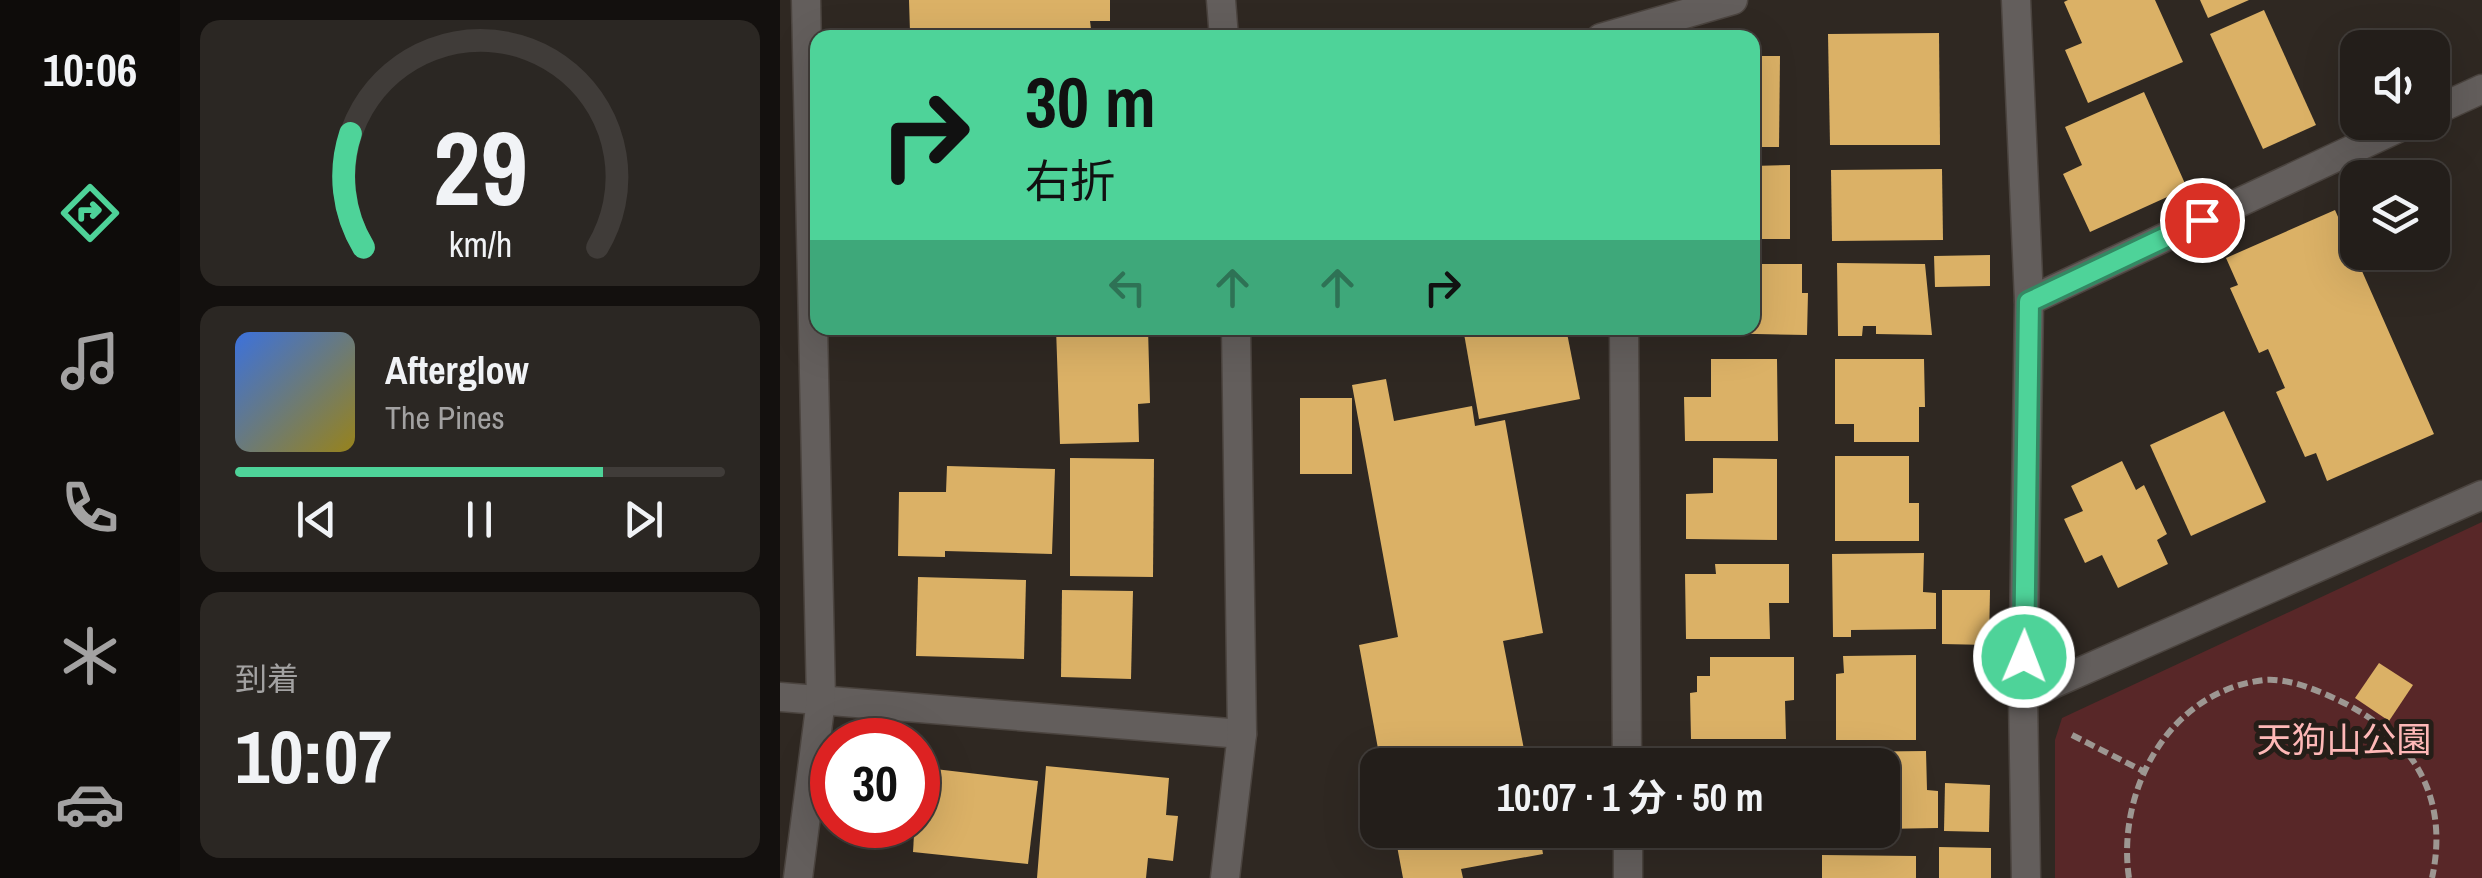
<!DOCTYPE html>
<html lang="ja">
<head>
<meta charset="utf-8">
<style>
	:root { --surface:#231e1a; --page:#2b2723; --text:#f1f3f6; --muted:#a3a2a2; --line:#403c39; --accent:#4ed399 }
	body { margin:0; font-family:"Archivo Narrow","Noto Sans JP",sans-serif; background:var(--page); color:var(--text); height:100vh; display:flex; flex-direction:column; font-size:38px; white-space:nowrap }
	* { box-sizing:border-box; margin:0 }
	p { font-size:32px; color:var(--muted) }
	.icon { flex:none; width:55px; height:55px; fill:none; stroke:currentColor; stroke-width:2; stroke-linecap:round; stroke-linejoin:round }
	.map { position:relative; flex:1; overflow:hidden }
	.details { display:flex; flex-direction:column; gap:20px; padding:20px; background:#13100e; width:600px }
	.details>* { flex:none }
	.hud { position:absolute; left:30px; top:30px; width:950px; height:305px; border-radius:20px; box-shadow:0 10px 40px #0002,0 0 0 2px var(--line); background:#4ed399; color:#111; overflow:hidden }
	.tools { position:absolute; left:1560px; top:30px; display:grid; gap:20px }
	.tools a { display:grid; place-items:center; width:110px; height:110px; border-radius:20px; background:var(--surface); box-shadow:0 10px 40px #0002,0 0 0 2px var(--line); font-size:50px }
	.speed { position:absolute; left:30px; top:718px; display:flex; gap:20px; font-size:50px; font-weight:700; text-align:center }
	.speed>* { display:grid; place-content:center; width:130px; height:130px; border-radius:50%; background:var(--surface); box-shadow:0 10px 40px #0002,0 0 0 2px var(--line); line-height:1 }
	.speed .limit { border:15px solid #d22; background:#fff; color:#111 }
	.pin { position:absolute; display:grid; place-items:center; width:85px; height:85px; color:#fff; margin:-42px; border:5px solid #fff; border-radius:50%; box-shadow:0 2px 10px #0007 }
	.me { position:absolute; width:110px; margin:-55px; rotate:1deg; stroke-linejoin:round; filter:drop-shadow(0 0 8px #0008) }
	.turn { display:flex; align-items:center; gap:35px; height:210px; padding:0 50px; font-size:45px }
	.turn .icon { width:130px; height:130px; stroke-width:2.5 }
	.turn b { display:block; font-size:70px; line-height:85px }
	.lanes { display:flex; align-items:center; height:95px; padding:0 50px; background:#0003; justify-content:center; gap:50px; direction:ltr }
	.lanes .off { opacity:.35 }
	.big { font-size:75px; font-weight:700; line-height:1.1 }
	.details .widget { flex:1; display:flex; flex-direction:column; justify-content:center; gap:15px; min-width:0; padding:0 35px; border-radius:20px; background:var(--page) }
	.details .dial { align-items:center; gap:0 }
	.dial svg { height:260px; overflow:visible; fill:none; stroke:var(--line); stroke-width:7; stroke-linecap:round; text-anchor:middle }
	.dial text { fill:var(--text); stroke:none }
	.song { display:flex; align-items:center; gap:30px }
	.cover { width:120px; height:120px; border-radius:15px; background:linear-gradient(135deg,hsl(220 70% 55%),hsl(50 70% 35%)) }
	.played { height:10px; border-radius:5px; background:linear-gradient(90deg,var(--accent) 75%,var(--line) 75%) }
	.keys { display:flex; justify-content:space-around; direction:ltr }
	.trip { position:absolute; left:580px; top:748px; width:540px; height:100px; border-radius:20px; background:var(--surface); box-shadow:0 10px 40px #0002,0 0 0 2px var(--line); font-weight:700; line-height:100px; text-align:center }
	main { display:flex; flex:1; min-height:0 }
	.tabs { display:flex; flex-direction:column; width:180px; justify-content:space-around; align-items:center; background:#0e0c0a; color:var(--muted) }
	.tabs .icon { width:70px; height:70px }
	.tabs .on { color:var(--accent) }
	.tabs b { font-size:45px; color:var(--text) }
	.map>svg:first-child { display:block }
</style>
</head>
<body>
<main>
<nav class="tabs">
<b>10:06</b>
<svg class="icon on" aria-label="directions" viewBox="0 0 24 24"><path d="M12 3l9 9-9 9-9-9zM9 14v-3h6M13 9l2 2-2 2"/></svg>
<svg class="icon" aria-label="music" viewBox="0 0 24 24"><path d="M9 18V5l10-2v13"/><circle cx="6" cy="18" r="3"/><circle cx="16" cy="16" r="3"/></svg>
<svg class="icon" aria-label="phone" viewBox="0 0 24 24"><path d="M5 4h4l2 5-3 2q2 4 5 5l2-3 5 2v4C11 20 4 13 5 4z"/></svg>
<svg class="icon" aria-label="climate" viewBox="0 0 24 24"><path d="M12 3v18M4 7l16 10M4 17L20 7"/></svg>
<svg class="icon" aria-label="car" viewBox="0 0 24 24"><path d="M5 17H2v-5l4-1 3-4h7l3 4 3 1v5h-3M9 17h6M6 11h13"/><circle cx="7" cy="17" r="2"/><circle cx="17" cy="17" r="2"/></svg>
</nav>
<section class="details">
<div class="widget dial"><svg viewBox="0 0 100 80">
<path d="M14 69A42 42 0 1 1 86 69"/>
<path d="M14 69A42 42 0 0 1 10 34" stroke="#4ed399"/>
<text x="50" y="56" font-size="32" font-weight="700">29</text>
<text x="50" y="72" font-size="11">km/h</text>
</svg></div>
<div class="widget">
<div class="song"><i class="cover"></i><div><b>Afterglow</b><p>The Pines</p></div></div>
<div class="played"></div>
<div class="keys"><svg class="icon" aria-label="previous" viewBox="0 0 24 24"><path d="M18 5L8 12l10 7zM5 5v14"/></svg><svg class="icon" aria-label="pause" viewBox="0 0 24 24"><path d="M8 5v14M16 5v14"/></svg><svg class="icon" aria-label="next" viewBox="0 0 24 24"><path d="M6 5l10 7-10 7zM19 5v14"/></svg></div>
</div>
<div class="widget"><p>到着</p><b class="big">10:07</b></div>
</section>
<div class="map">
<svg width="1702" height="878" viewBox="0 0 1702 878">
	<rect width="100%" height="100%" fill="#2f2822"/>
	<polygon fill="#582728" points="1702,522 1702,878 1275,878 1275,740 1282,718"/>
	<g fill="#dbb166">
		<polygon points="129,0 330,0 330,21 310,21 311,29 130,32"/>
		<polygon points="1288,0 1375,0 1403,62 1308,103 1285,50 1302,43 1284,2"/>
		<polygon points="1420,0 1469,0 1428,18"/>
		<polygon points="1484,10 1536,125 1483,149 1430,34"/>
		<polygon points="1159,33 1160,145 1050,145 1048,34"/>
		<polygon points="972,56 1000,56 999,147 972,147"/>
		<polygon points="1364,92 1407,188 1310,232 1283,174 1302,165 1285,127"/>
		<polygon points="1010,165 1010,239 972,239 972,166"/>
		<polygon points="1162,169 1163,240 1052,241 1051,170"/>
		<polygon points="1555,210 1654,434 1547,481 1536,453 1525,457 1496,392 1505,388 1488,349 1479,353 1450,288 1458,285 1446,258"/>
		<polygon points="1210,255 1210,286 1155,287 1154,256"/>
		<polygon points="1057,263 1145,264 1152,335 1096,334 1096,326 1083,326 1082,336 1058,336"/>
		<polygon points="972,264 1022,264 1022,293 1028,293 1027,335 929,333 929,328 972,328"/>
		<polygon points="276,328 368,328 370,403 358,404 359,442 280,444"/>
		<polygon points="683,328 786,328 800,399 699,419"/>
		<polygon points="931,359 997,359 998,441 905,441 904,397 931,397"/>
		<polygon points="1055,359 1144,359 1145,407 1139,407 1139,442 1074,442 1074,424 1055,424"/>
		<polygon points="606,379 614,421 692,406 695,426 725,420 763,633 723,641 747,765 601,765 579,645 618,637 572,385"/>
		<rect x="520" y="398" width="52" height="76"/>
		<polygon points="1444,411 1486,502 1411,536 1370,445"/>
		<polygon points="1055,456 1129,456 1129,503 1139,503 1139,541 1055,541"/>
		<polygon points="290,458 374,459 373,577 290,576"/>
		<polygon points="933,458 997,459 997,540 906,539 906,494 933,493"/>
		<polygon points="1342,461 1356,490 1364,485 1387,534 1377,540 1388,564 1338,588 1322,555 1305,563 1284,519 1303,511 1291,486"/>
		<polygon points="167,466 275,469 272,554 165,551 165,557 118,556 119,492 166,492"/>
		<polygon points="1144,553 1143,592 1156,593 1156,629 1071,630 1071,637 1053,637 1052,554"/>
		<polygon points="935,564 1009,564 1009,603 989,603 990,639 906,639 905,574 936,574"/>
		<polygon points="138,577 246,580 244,659 136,656"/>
		<polygon points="282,590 353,591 351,679 281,677"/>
		<polygon points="1162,590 1210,590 1209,645 1162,644"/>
		<polygon points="1136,655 1136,740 1056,740 1056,674 1064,673 1063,656"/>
		<polygon points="930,657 1014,657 1014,700 1005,701 1006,739 911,739 910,693 917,692 917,676 930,676"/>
		<polygon points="1599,663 1633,685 1609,721 1575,698"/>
		<polygon points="1146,751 1147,790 1158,791 1158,828 1102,829 1102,765 1054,765 1053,752"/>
		<polygon points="266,766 389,778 386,815 398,816 393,861 368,858 366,878 257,878"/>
		<polygon points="138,767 258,781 248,864 133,852"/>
		<polygon points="1165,783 1210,785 1209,832 1164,831"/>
		<polygon points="614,830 759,830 763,854 681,869 683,878 623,878"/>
		<polygon points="906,830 992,830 992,838 906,839"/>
		<polygon points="1055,830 1080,830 1080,836 1055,837"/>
		<polygon points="1159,847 1211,848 1211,878 1159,878"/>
		<polygon points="1042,855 1136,856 1136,878 1042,878"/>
	</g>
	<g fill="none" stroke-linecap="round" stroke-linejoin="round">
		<g stroke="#4b443f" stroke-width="31">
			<g id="minor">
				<polyline points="441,0 444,38"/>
				<polyline points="1236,0 1249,301 1243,697 1246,878"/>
				<polyline points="821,38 953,0"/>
				<polyline points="1652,112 1702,89"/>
				<polyline points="1249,301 1631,122"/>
				<polyline points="844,328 847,765"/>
				<polyline points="0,697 462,734"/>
				<polyline points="1243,697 1702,495"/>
				<polyline points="848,830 848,878"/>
				<polyline points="445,878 462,734 456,328"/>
			</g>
		</g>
		<g stroke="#4b443f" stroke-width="31">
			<polyline id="tertiary" points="18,878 41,700 26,0"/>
		</g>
		<g stroke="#9d9792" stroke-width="6" stroke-dasharray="10 5" stroke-linecap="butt">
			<polyline points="1292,735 1363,771"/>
			<path d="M 1349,878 C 1336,791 1389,690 1485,680 C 1508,678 1537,690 1558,700 C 1632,735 1670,796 1652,878"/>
		</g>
		<use href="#minor" stroke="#635e5c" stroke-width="28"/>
		<use href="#tertiary" stroke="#635e5c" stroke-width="28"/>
	</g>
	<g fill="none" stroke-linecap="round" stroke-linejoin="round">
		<g stroke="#338963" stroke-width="25">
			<polyline id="route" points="1244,657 1249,302 1422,220"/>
		</g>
		<use href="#route" stroke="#4ed399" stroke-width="18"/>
	</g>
	<g text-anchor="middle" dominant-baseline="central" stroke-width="10" stroke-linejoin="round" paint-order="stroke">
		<g font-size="35" fill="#feb8b7" stroke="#251e18">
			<text x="1564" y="739">天狗山公園</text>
		</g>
	</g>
</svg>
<div class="tools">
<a><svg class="icon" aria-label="sound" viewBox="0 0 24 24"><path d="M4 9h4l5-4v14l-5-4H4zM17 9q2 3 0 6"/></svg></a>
<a><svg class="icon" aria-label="layers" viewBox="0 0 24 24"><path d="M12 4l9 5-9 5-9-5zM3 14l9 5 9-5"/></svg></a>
</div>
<div class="speed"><div class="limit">30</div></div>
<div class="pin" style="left:1422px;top:220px;background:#d93025"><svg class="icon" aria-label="arrive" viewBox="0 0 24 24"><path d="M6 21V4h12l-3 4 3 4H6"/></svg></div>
<svg class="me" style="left:1244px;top:657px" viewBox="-20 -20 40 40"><circle r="17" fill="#4ed399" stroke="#fff" stroke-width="3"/><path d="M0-11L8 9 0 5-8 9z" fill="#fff"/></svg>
<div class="trip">10:07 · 1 分 · 50 m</div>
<div class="hud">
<div class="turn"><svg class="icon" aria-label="right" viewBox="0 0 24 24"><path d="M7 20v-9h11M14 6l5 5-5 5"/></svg><div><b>30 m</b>右折</div></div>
<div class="lanes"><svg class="icon off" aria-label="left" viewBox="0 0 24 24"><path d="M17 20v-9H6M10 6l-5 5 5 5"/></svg><svg class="icon off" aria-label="ahead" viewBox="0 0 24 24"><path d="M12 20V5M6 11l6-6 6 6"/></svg><svg class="icon off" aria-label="ahead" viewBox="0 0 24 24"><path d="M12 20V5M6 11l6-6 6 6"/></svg><svg class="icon" aria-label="right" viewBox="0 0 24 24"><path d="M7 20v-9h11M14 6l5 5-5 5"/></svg></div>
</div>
</div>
</main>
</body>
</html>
